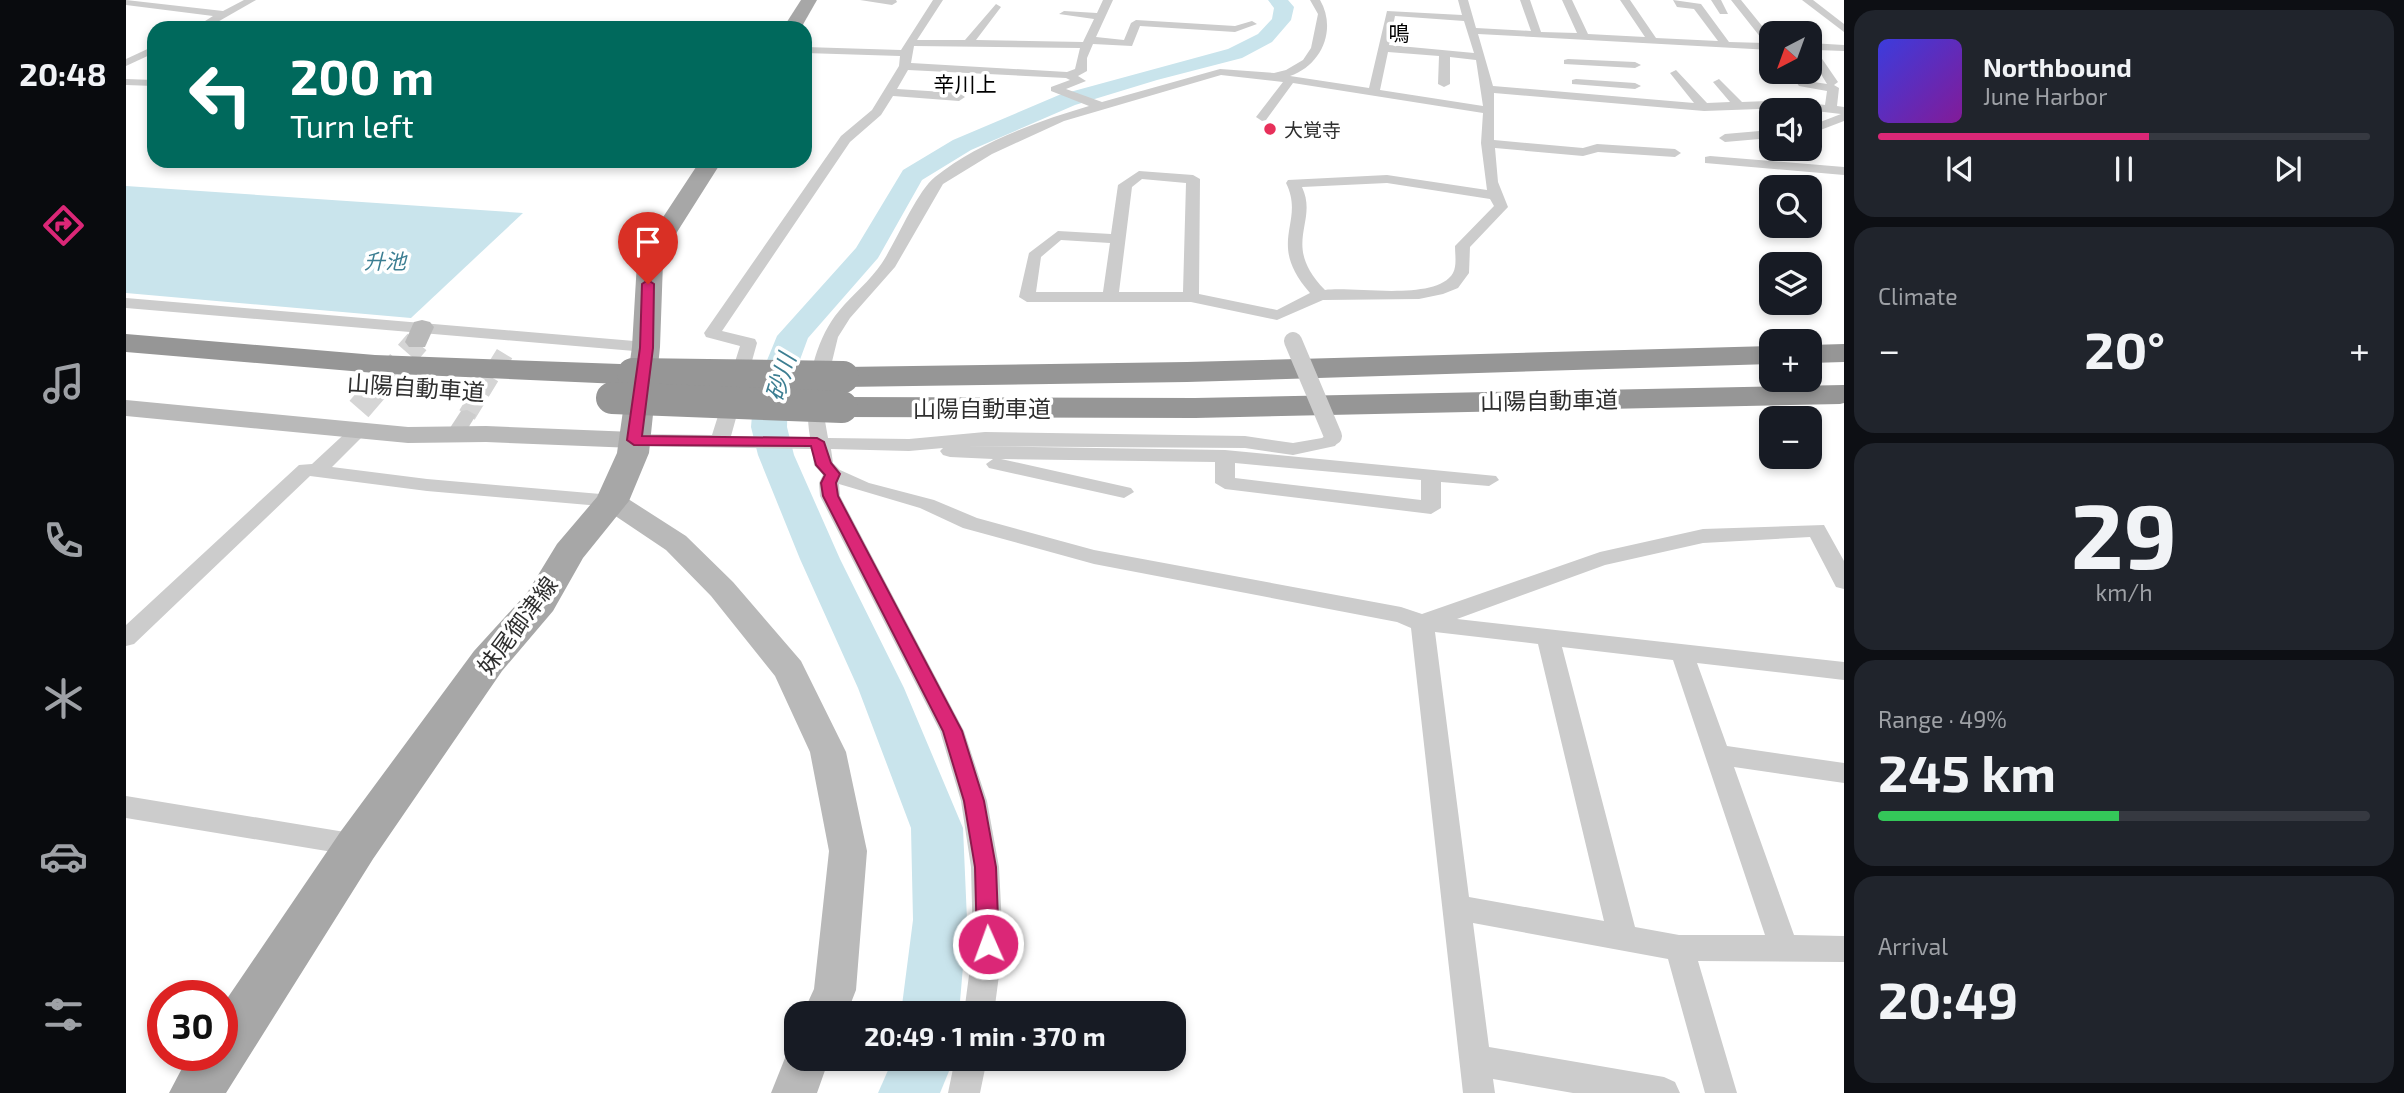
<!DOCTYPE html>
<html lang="en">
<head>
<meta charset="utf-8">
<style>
	:root { --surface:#171b24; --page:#20242c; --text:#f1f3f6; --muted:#9ea1a6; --line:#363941; --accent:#db2777 }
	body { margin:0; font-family:"Exo 2","Noto Sans JP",sans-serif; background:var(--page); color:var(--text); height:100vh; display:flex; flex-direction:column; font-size:26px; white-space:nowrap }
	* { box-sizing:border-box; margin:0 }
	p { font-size:23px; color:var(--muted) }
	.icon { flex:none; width:38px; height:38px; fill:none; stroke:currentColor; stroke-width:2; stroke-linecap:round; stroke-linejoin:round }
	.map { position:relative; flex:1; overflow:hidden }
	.drawer { display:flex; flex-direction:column; gap:10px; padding:10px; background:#0d0f14; width:560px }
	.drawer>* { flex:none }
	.hud { position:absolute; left:21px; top:21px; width:665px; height:147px; border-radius:21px; box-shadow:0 4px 10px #0003; background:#00695c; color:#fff; overflow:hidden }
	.needle { width:46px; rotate:221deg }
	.tools { position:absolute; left:1633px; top:21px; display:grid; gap:14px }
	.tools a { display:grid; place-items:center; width:63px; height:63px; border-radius:14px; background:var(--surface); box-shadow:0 4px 10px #0003; font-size:35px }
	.speed { position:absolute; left:21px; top:980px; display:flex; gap:14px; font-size:35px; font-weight:700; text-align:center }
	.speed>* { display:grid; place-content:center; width:91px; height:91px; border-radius:50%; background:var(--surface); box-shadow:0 4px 10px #0003; line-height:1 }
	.speed .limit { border:10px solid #d22; background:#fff; color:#111 }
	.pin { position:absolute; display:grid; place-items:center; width:60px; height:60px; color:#fff; margin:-72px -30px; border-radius:50% 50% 50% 0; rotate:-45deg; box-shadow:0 0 7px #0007 }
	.pin .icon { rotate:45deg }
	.me { position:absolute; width:77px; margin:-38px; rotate:358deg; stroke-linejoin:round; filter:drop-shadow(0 0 5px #0008) }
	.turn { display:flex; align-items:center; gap:24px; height:147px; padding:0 28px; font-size:32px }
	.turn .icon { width:91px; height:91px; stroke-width:2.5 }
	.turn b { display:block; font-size:49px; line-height:60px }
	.big { font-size:52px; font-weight:700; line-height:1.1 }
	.drawer .widget { flex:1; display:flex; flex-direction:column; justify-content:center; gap:10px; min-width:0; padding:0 24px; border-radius:21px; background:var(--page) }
	.drawer .dial { align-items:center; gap:0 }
	.dial b { font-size:91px; line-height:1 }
	.song { display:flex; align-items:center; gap:21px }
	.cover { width:84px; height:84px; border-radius:10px; background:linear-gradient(135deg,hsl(240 70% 55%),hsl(290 70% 35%)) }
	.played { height:7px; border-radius:4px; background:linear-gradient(90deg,var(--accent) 55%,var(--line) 55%) }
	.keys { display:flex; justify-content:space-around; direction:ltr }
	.heat { display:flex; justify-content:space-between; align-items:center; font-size:38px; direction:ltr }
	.charge { height:10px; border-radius:5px; background:linear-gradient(90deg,#34c759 49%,var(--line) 0) }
	.trip { position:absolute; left:658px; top:1001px; width:402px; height:70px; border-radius:21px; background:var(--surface); box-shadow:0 4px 10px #0003; font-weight:700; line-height:70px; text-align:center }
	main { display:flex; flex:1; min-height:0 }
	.menu { display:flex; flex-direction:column; width:126px; justify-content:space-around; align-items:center; background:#090b0e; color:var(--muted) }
	.menu .icon { width:49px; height:49px }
	.menu .active { color:var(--accent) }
	.menu b { font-size:32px; color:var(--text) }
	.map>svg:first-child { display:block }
</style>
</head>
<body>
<main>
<nav class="menu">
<b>20:48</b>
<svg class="icon active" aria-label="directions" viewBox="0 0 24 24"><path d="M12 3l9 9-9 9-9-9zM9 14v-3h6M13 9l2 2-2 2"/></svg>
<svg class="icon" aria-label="music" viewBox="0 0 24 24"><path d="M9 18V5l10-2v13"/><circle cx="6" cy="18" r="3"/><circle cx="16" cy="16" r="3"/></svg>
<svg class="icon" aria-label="phone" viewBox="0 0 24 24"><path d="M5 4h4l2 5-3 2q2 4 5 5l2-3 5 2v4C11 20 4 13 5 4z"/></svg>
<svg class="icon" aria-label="climate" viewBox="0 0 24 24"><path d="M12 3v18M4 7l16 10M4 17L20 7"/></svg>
<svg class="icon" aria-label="car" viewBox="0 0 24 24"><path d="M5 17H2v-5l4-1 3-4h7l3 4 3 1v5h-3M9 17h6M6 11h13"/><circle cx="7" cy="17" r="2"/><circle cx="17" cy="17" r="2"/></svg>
<svg class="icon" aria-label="filters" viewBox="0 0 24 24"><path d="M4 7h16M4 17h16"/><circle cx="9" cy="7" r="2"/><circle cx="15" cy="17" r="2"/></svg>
</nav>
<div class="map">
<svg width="1718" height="1093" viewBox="0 0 1718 1093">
	<rect width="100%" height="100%" fill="#fff"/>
	<polygon fill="#c9e4ec" points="0,186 397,213 285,318 0,293"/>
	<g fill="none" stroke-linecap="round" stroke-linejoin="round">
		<g fill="#c9e4ec" fill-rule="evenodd">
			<polygon points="1142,0 1162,0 1168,7 1165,20 1146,42 1116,58 1031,80 949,105 845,150 796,180 752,258 682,338 662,392 661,427 668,455 714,559 778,688 837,828 841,920 833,1013 775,1013 787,920 785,828 732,688 674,559 632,455 625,427 628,392 651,336 730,248 777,170 827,140 933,95 1102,49 1132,34 1146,19 1148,8"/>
			<polygon points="767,1059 828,1059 814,1093 752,1093"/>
		</g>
		<polyline stroke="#d5d5d5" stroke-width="18" stroke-dasharray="18 9" stroke-linecap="butt" points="341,415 382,348"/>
		<polyline stroke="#d5d5d5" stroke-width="25" stroke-dasharray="25 12" stroke-linecap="butt" points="233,409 291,342"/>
		<g fill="#ccc" fill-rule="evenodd">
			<polygon points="0,0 97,11 118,0 130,0 81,28 68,28 87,16 0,5"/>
			<polygon points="734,0 770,0 771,2 766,5"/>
			<path d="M 807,0 L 817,0 L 791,40 L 839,40 L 870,4 L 875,7 L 850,40 L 957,42 L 968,19 L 933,14 L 938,11 L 971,13 L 977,0 L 987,0 L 970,37 L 998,40 L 1005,23 L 1010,20 L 1109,26 L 1126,21 L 1131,24 L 1109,32 L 1014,26 L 1006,46 L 967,44 L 961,58 L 961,71 L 952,76 L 960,81 L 940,89 L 976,102 L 1094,69 L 1148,73 L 1160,70 L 1177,60 L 1185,48 L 1192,14 L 1184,0 L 1194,0 C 1211,29 1196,65 1164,76 L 1243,88 L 1261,11 L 1336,15 L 1332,0 L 1342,0 L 1350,28 L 1405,31 L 1394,0 L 1404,0 L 1415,32 L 1451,33 L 1436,0 L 1446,0 L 1462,34 L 1519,37 L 1494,0 L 1504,0 L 1530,38 L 1592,41 L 1568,9 L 1551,7 L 1547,0 L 1575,4 L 1603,42 L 1639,43 L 1605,0 L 1615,0 L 1645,37 L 1645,50 L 1352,34 L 1367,86 L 1568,103 L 1544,73 L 1550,70 L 1581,103 L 1604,102 L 1587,82 L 1593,79 L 1616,102 L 1664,100 L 1699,105 L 1701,91 L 1673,86 L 1663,72 L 1674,72 L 1681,81 L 1701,84 L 1684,56 L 1684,43 L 1718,45 L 1718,51 L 1690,50 L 1712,82 L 1708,85 L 1713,88 L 1711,106 L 1718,107 L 1718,121 L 1684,134 L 1684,126 L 1715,114 L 1664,108 L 1578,111 L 1368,93 L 1368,140 L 1457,148 L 1471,144 L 1549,149 L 1555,153 L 1549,157 L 1472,152 L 1457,156 L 1369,148 L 1372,182 L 1382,207 L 1344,247 L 1343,273 L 1332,288 L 1317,294 L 1293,299 L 1197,300 L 1151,320 L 1065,302 L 901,302 L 893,297 L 903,253 L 932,231 L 985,234 L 992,185 L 1013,171 L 1067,175 L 1074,179 L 1073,294 L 1151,310 L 1184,293 C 1139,242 1180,223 1160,183 L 1162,180 L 1261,175 L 1361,190 L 1355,143 L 1357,113 L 1167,83 L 1140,120 L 1136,121 L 1130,117 L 1157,82 L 1095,75 L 938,121 L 866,154 L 817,184 L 769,267 L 724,318 L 712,337 L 703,374 L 699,421 L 702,438 L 783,439 L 859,432 L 1119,436 L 1167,443 L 1196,438 L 1207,430 L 1216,436 L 1209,446 L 1167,455 L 1119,448 L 835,446 L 1099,450 L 1370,476 L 1373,480 L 1363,486 L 1315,482 L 1315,508 L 1305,514 L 1099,489 L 1089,483 L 1089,462 L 875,459 L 1005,488 L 1008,492 L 998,498 L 863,468 L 860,464 L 867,459 L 824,457 L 817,455 L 814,451 L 817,448 L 783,451 L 705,449 L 707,463 L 714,470 L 743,483 L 808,500 L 851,518 L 968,550 L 1275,607 L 1296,614 L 1474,552 L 1577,529 L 1698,525 L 1718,561 L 1718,589 L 1710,587 L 1684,537 L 1577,543 L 1479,565 L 1331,619 L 1718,662 L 1718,680 L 1571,663 L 1601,746 L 1718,763 L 1718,783 L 1608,767 L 1668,935 L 1718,936 L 1718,962 L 1572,961 L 1611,1093 L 1579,1093 L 1542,959 L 1347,923 L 1363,1047 L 1538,1077 L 1549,1082 L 1554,1093 L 1447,1093 L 1367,1079 L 1369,1093 L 1337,1093 L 1285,628 L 1271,622 L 968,564 L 837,528 L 794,508 L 713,484 L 714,496 L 838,731 L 861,801 L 873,867 L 877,945 L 868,1013 L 838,1013 L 847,945 L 845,867 L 835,801 L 814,731 L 694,496 L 693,483 L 697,475 L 688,465 L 686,449 L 508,446 L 499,440 L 508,434 L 586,435 L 614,346 L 580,337 L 578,333 L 715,136 L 746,110 L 773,66 L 774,56 L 679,53 L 679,47 L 775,50 ZM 1269,16 L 1338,21 L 1348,53 L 1263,45 ZM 788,46 L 954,48 L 949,69 L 941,72 L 785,63 ZM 1262,52 L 1313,56 L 1312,84 L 1318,87 L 1324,84 L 1324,57 L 1350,60 L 1357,106 L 1254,90 ZM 782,70 L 940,78 L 944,80 L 925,87 L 925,91 L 963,106 C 912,121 851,143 809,177 C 791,191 770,242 756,263 C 744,281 726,295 713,311 C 686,343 677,397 684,437 L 605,436 L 631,343 L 629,339 L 596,331 L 724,142 L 755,115 L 767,96 L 833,101 L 839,97 L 833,93 L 771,89 ZM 1016,179 L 1060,183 L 1057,292 L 993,292 L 1006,187 ZM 1261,183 L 1364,199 L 1368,206 L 1329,246 C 1329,255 1331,265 1327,273 C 1310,302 1228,286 1199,290 C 1154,244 1193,223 1176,187 ZM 935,240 L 984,243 L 977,292 L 910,292 L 915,257 ZM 1109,463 L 1295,480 L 1295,500 L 1109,478 ZM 1309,632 L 1412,644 L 1478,921 L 1343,897 ZM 1436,647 L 1547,660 L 1639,935 L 1553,935 L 1509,927 Z"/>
			<polygon points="1585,0 1595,0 1602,14 1594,14"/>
			<polygon points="1676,0 1687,0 1718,24 1718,32"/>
			<polygon points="28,46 28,53 0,66 0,59"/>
			<polygon points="1442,59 1509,62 1515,65 1509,68 1438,64 1438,60"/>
			<polygon points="0,79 28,80 28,86 0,85"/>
			<polygon points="1450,79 1509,83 1515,86 1509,89 1446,84 1446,80"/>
			<polygon points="1645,130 1645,138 1599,142 1593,138 1599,134"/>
			<polygon points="1584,156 1718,167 1718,175 1579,163 1579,157"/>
			<polygon points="0,298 520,342 528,347 520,352 0,308"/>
			<polygon points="341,410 350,415 336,438 329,440 322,438 320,434 335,411"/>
			<polygon points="234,424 243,430 206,467 301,479 486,495 496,501 486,507 301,491 184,476 8,644 0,646 0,625 173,465 186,464 227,426"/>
			<polygon points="0,796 231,834 241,837 245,845 241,853 231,856 0,818"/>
			<polygon points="829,1059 861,1059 854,1093 822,1093"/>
		</g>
		<g fill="#b9b9b9" fill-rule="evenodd">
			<polygon points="296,320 304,322 308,327 299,347 283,347 279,342 288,322"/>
			<polygon points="0,400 282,427 360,426 508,432 517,434 521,440 517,446 508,448 360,442 282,443 0,416"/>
			<polygon points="486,492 496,495 560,536 607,582 675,661 720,752 741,851 730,990 721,1013 677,1013 688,989 703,851 684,752 649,676 585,596 540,550 476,507 472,501 476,495"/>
			<polygon points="670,1041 670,1059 703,1059 691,1093 645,1093 665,1043"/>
		</g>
		<g fill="#a7a7a7" fill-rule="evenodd">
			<polygon points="675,0 691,0 675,28 657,28"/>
			<polygon points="574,161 596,161 546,240 537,262 534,347 523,453 503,501 457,558 427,611 376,671 247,859 100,1093 43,1093 63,1055 96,1055 96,1006 215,831 348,651 401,593 431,544 471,497 491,453 506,347 511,262 522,240"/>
		</g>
		<g fill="#969696" fill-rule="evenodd">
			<polygon points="0,334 249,355 494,364 505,367 510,374 505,381 494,384 249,373 0,352"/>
			<polygon points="1718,344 1718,362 1684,363 1684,345"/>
			<polygon points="1645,346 1645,364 1061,382 717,387 706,384 701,377 706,370 717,367 1061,362"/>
			<polygon points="1718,385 1718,403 1714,404 1069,418 716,417 704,414 699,407 704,400 716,397 1069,398"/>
		</g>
		<polyline stroke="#ccc" stroke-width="18" points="1167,341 1207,436"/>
		<g stroke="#969696" stroke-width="32">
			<polyline points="507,374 717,377"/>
			<polyline points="486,398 716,407"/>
		</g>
	</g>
	<polygon fill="#db2777" stroke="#8e194d" stroke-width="2" points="522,280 528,284 527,348 516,436 691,438 698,442 705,463 714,474 710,483 712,496 836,731 858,801 870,867 873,944 870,952 862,955 854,952 851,944 849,867 838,801 817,731 697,496 695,483 699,475 690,465 685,446 508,445 501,440 514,348 516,284"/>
	<circle fill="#e7305a" stroke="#fff" stroke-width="2.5" cx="1144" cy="129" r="7"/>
	<g text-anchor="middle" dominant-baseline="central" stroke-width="7" stroke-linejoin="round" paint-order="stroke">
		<g font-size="19" fill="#2f2f2f" stroke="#fff" text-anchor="start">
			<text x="1158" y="129">大覚寺</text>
		</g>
		<g font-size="21" fill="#000" stroke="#fff">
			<text x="1273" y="32">鳴</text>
			<text x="839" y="83">辛川上</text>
		</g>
		<g font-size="21" font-style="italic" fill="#3c7e92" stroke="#fff">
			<text x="259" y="260">升池</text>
		</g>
		<g font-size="23" fill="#2f2f2f" stroke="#fff">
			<text transform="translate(290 387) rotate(4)">山陽自動車道</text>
			<text transform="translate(1423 400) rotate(-1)">山陽自動車道</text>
			<text x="856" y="408">山陽自動車道</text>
			<text transform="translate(391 625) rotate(-53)">妹尾御津線</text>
		</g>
		<g font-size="24" font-style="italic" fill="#3c7e92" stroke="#fff">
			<text transform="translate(654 377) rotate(-73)">砂川</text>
		</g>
	</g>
</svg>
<div class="tools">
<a><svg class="needle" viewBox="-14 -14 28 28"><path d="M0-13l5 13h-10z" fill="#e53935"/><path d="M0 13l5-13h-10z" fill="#9ea1a6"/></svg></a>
<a><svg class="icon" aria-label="sound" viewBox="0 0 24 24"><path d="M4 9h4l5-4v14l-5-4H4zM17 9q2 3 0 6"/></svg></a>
<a><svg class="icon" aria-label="search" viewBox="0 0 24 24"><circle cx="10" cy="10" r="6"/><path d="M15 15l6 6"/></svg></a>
<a><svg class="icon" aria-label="layers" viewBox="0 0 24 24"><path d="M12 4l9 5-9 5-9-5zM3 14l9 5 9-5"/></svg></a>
<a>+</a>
<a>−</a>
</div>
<div class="speed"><div class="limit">30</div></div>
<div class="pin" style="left:522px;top:284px;background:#d93025"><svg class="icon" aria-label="arrive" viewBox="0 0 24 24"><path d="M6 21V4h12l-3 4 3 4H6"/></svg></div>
<svg class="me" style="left:862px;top:944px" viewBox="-20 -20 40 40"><circle r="17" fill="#db2777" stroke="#fff" stroke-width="3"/><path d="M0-11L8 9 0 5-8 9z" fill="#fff"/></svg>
<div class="trip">20:49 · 1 min · 370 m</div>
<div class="hud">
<div class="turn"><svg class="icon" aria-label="left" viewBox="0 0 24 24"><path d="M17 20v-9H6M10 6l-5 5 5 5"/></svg><div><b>200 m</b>Turn left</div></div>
</div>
</div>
<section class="drawer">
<div class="widget">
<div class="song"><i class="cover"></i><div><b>Northbound</b><p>June Harbor</p></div></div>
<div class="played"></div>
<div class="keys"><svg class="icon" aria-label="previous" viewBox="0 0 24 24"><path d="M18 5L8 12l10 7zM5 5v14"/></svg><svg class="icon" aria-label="pause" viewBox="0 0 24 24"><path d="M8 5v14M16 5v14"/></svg><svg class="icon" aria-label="next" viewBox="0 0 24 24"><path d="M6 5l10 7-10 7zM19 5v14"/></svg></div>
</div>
<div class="widget"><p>Climate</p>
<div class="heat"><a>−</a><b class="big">20°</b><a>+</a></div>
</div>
<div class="widget dial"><b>29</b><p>km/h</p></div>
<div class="widget"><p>Range · 49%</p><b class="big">245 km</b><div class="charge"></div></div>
<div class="widget"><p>Arrival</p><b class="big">20:49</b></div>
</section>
</main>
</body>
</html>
